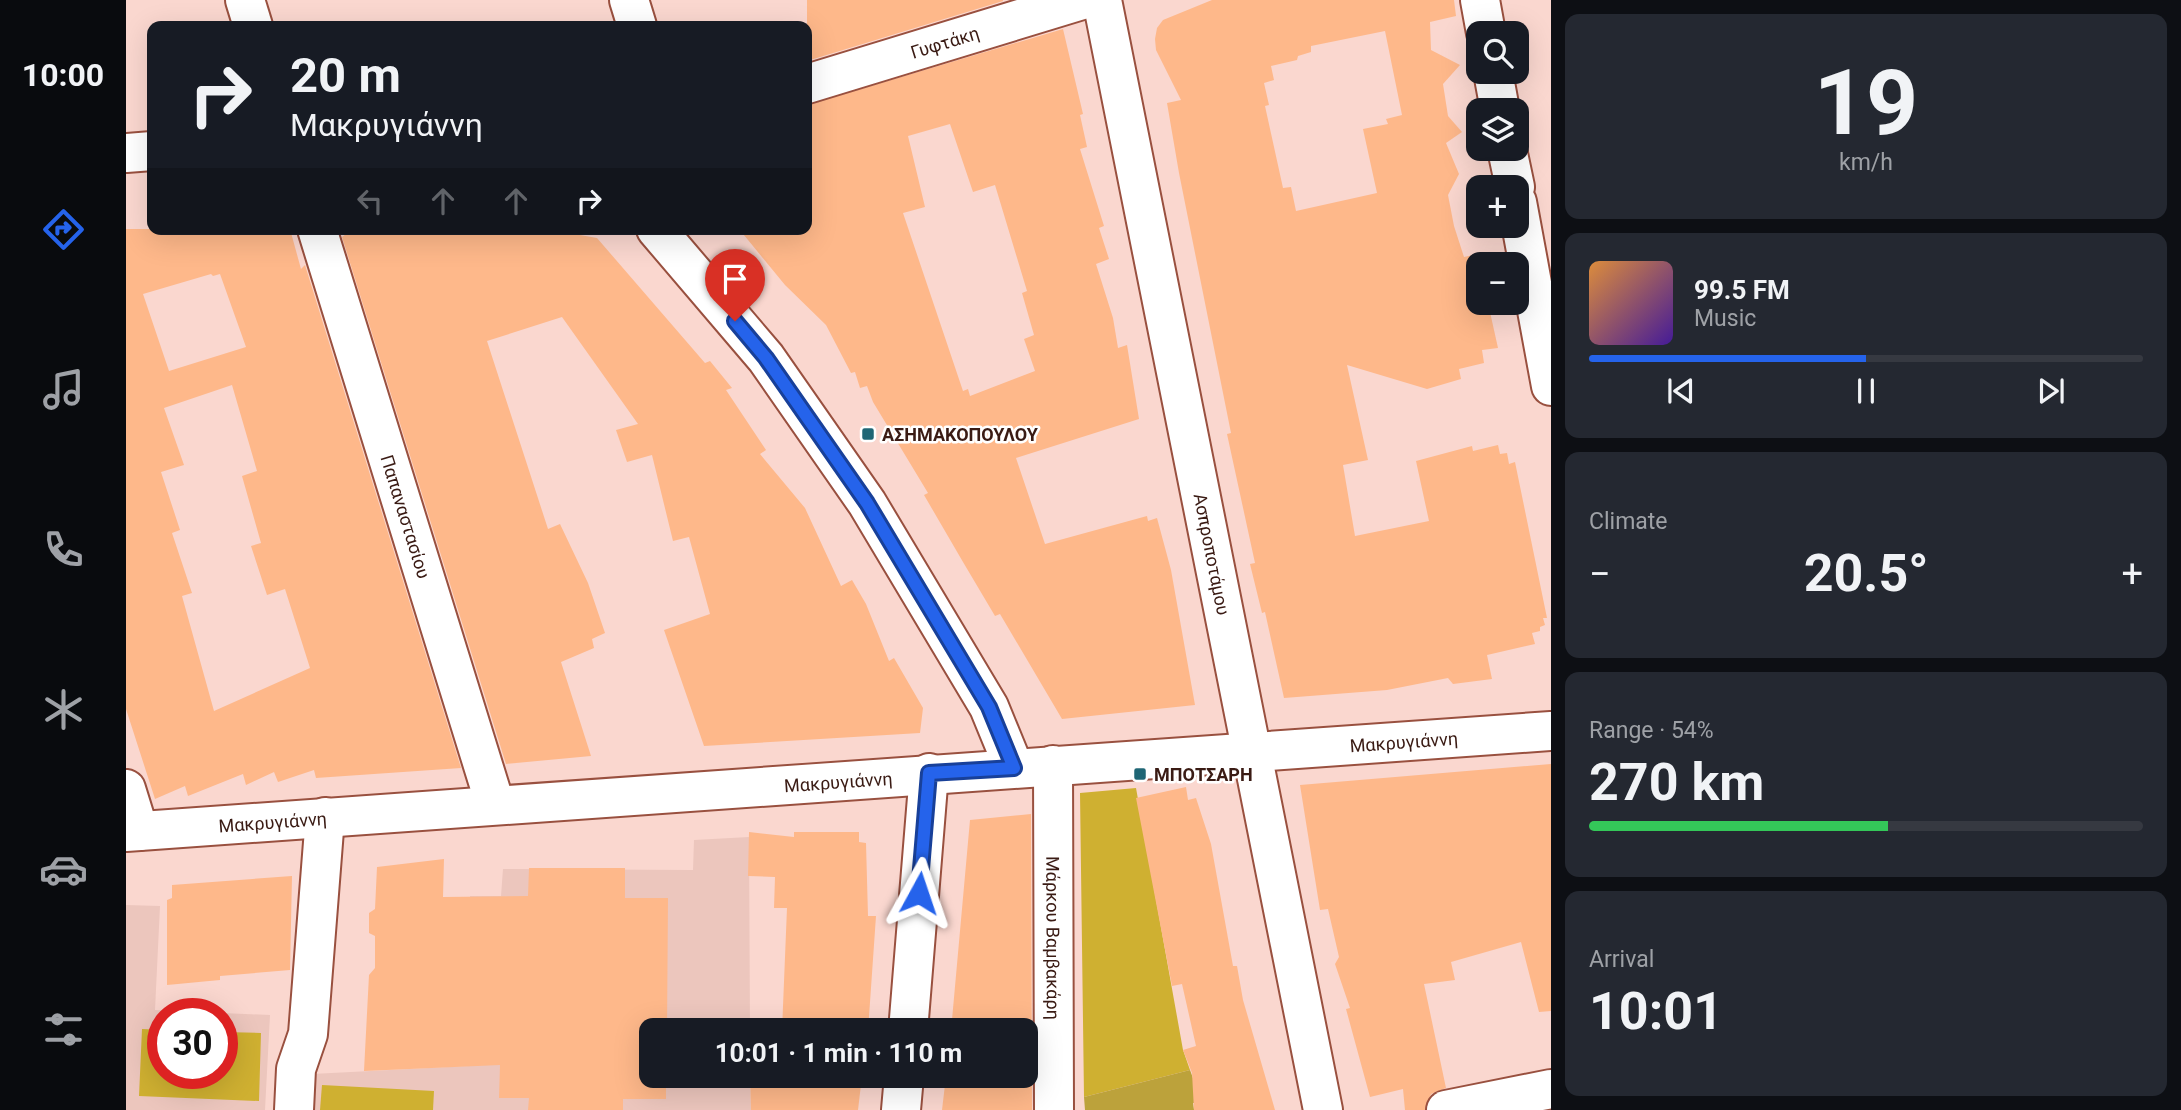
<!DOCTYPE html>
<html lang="en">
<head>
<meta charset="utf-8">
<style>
	:root { --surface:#171b24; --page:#242831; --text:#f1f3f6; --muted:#9ea1a6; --line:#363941; --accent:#2563eb }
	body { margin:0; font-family:Roboto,sans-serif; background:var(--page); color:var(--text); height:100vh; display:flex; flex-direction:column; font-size:26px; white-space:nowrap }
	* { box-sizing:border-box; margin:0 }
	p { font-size:23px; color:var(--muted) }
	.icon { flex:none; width:38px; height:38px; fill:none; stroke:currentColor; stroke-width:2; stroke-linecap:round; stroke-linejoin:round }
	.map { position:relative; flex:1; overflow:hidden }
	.side { display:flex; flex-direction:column; gap:14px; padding:14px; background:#0d0f14; width:630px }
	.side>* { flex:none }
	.hud { position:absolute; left:21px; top:21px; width:665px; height:214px; border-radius:14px; box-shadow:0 7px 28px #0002; background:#171b24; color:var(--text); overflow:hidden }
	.tools { position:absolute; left:1340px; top:21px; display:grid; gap:14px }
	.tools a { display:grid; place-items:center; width:63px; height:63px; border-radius:14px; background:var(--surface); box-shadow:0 7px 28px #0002; font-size:35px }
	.speed { position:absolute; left:21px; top:998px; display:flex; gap:14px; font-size:35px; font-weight:700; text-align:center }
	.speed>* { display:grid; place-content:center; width:91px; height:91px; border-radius:50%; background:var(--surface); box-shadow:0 7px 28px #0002; line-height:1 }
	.speed .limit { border:10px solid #d22; background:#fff; color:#111 }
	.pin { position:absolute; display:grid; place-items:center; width:60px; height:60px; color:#fff; margin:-72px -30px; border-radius:50% 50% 50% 0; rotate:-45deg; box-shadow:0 0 7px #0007 }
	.pin .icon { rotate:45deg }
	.me { position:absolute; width:77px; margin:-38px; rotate:5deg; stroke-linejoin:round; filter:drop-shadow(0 0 5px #0008) }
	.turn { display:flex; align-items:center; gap:24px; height:147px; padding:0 28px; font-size:32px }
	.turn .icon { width:91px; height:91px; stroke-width:2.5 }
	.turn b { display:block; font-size:49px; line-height:60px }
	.lanes { display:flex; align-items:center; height:66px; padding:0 28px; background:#0003; justify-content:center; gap:35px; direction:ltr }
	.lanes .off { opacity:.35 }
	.big { font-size:52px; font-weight:700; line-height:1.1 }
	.side .tile { flex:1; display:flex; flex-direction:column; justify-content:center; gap:10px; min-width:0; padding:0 24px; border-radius:14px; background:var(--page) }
	.side .dial { align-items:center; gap:0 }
	.dial b { font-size:91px; line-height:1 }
	.song { display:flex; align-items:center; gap:21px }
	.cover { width:84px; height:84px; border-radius:10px; background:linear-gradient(135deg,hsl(30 70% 55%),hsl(260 70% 35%)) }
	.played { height:7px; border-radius:4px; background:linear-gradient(90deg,var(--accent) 50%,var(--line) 50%) }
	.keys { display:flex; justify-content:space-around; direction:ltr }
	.heat { display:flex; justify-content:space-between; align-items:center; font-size:38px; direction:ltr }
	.charge { height:10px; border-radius:5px; background:linear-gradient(90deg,#34c759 54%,var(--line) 0) }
	.trip { position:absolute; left:513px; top:1018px; width:399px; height:70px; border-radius:14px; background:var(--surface); box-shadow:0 7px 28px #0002; font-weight:700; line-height:70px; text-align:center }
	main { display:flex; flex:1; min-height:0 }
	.tabs { display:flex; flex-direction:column; width:126px; justify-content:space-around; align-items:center; background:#090b0e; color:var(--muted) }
	.tabs .icon { width:49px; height:49px }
	.tabs .active { color:var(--accent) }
	.tabs b { font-size:32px; color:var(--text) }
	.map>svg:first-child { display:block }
</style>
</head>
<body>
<main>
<nav class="tabs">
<b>10:00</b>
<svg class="icon active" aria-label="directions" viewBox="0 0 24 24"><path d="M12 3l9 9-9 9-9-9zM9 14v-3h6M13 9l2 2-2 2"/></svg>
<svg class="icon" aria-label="music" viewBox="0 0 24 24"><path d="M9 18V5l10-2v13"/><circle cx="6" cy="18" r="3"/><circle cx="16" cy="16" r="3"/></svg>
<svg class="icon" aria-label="phone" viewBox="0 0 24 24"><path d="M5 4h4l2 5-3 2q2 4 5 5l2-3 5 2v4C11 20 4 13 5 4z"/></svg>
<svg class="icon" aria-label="climate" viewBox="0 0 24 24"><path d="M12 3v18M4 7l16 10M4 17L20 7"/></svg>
<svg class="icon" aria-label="car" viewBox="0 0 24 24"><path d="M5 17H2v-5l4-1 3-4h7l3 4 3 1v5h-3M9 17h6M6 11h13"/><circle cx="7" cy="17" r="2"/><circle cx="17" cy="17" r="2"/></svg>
<svg class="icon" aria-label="filters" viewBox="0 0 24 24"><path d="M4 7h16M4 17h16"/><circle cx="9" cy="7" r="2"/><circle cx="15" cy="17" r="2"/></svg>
</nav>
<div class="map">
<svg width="1425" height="1110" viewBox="0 0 1425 1110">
	<rect width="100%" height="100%" fill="#fad7cf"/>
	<g fill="#ecc6bd" fill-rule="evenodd">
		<polygon points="623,837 624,1031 525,1031 525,1076 624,1076 625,1110 184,1110 186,1074 342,1066 344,896 375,896 377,869 567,870 568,840"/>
		<path d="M 0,905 L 34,906 L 29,1010 L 144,1015 L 139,1110 L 0,1110 ZM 37,1013 L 96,1013 L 96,1073 L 37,1073 Z"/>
	</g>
	<g fill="#cfb031">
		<polygon points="1010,788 1057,1050 1064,1070 958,1097 954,793"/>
		<polygon points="16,1029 37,1030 37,1073 96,1073 96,1032 135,1033 133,1101 13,1096"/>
		<polygon points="196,1085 308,1091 307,1110 194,1110"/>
	</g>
	<polygon fill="#bca23b" points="1064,1070 1076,1103 1067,1103 1068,1110 959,1110 958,1097"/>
	<g fill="#feb88a" fill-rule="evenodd">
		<polygon points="681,0 877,0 877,1 681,61"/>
		<path d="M 1086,0 L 1328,0 L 1330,16 L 1304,22 L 1305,50 L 1334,65 L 1317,84 L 1322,116 L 1336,132 L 1320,143 L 1333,174 L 1322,195 L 1328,226 L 1338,257 L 1352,254 L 1353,303 L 1362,303 L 1372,348 L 1356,350 L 1358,363 L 1333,369 L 1335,379 L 1301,389 L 1221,365 L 1242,460 L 1217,465 L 1229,536 L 1303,521 L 1290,461 L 1346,446 L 1347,451 L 1372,445 L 1374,454 L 1381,453 L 1383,464 L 1389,462 L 1421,618 L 1417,618 L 1419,625 L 1414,627 L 1414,631 L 1406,633 L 1409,644 L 1361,655 L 1366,679 L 1327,684 L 1322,678 L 1261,690 L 1158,698 L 1139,612 L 1136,613 L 1124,564 L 1129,563 L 1101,434 L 1105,433 L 1053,173 L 1041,103 L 1055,100 L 1030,50 L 1029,39 L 1031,28 L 1037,20 ZM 1259,31 L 1276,115 L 1260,119 L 1262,124 L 1237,129 L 1251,193 L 1170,211 L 1165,187 L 1157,188 L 1139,106 L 1143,105 L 1138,83 L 1148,80 L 1145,66 L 1171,60 L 1172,56 L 1185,52 L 1185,46 Z"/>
		<path d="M 937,29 L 957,114 L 954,115 L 961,147 L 954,149 L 978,226 L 973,228 L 983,259 L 970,264 L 987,318 L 992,348 L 1001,345 L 1013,419 L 890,458 L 919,544 L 1021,516 L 1022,521 L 1031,518 L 1045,570 L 1069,705 L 936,719 L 874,614 L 869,616 L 837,562 L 798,495 L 802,493 L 747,402 L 741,386 L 734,388 L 729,372 L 725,373 L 700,325 L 659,285 L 613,229 L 681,229 L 681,105 ZM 824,124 L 847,192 L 869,185 L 901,291 L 896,293 L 908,335 L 898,339 L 909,371 L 844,396 L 842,389 L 837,391 L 777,213 L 799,207 L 782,136 Z"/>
		<path d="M 0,229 L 164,229 L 175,269 L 179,265 L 335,768 L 190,778 L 188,770 L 152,782 L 148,772 L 120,785 L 117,774 L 62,796 L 59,786 L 29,799 L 0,709 ZM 85,274 L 87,276 L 94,274 L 120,347 L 43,371 L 17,294 ZM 106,385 L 131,471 L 116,476 L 135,543 L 125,546 L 141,595 L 159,589 L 184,668 L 88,711 L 56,596 L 66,593 L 46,533 L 54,530 L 35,472 L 58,465 L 38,408 Z"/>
		<polygon points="227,229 420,229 471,238 579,363 584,361 606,388 600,390 640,450 634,454 679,508 715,586 726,580 740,604 763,661 768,658 797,708 794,733 578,746 538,630 584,614 563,537 547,541 526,455 501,462 490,430 512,424 436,317 361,341 422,529 434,524 462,583 479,633 466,639 468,648 435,662 465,756 380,764 216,237"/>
		<polygon points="1425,764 1425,1011 1413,1012 1395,942 1325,962 1329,980 1298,984 1320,1088 1305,1094 1299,1110 1279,1110 1277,1089 1244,1097 1220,1009 1224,1008 1209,964 1213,957 1202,909 1194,910 1174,785"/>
		<polygon points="1060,787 1062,800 1070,798 1085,844 1107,966 1111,966 1117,1000 1149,1110 1068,1110 1066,1073 1057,1050 1070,1046 1056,984 1046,986 1010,798"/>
		<polygon points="905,814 906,1110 816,1110 820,1076 900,1076 900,1031 825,1031 844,820"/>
		<polygon points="623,832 668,837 668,832 733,832 733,842 740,843 742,916 750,916 742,1031 656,1031 661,908 648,908 649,877 622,876"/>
		<polygon points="318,859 317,897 402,896 403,868 499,868 499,898 542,898 541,1031 525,1031 525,1076 540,1076 540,1099 497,1099 497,1110 402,1110 403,1098 373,1098 374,1065 238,1071 243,975 249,968 249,936 243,933 243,913 249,909 251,867"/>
		<polygon points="166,876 164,970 94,976 94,980 41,985 41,900 46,898 46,885"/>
		<polygon points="624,1076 736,1076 732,1110 625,1110"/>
	</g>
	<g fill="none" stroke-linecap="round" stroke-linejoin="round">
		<g stroke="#99503f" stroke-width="42">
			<g id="street">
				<polyline points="119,0 127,26"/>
				<polyline points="503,0 511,26"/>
				<path id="s1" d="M 976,0 L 1197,1110"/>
				<polyline points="1354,0 1360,33"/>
				<polyline points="1367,72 1374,110"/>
				<path id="s2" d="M 681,84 L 956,0"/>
				<polyline points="1381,149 1389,187"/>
				<polyline points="1391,202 1425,386"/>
				<path id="s3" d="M 191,229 L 369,804"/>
				<path id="s4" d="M 927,765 L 928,1110"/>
				<polyline points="0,789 13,831"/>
				<polyline points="782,1031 803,773"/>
				<polyline points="168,1110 170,1069 182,1034 199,817"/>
				<polyline points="775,1110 778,1076"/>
				<polyline points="1320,1110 1425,1089"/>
			</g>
		</g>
		<g stroke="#99503f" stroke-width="42">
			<g id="secondary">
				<polyline points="0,153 26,151"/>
				<polyline points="530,229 640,358 741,503 863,707 888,768"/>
				<path id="s5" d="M 0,832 L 1425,731"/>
			</g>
		</g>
		<use href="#street" stroke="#fff" stroke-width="38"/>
		<use href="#secondary" stroke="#fff" stroke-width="38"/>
	</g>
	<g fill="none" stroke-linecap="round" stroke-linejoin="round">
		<g stroke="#184099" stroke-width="18">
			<polyline id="route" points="609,321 640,358 741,503 863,707 888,768 803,773 793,893"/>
		</g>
		<use href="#route" stroke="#2563eb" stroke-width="12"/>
	</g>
	<g fill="#1f6675" stroke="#fff" stroke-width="2.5">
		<rect x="735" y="427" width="14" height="14" rx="3.5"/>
		<rect x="1007" y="767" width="14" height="14" rx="3.5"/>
	</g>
	<g text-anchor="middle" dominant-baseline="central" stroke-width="5" stroke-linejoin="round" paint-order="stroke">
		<g font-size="18" fill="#3a1b14" stroke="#fff">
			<text stroke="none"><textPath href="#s2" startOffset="144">Γυφτάκη</textPath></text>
			<text stroke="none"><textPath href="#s3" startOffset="301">Παπαναστασίου</textPath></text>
			<text stroke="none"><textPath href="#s1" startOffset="565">Ασπροποτάμου</textPath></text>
			<text stroke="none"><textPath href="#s5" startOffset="1281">Μακρυγιάννη</textPath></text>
			<text stroke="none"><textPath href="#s5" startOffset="714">Μακρυγιάννη</textPath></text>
			<text stroke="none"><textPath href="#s5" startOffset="147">Μακρυγιάννη</textPath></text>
			<text stroke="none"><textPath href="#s4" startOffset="173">Μάρκου Βαμβακάρη</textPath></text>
		</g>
		<g font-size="18" font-weight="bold" fill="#3a1b14" stroke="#fff" text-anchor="start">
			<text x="756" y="434">ΑΣΗΜΑΚΟΠΟΥΛΟΥ</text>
			<text x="1028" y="774">ΜΠΟΤΣΑΡΗ</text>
		</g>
	</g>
</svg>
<div class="tools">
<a><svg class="icon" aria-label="search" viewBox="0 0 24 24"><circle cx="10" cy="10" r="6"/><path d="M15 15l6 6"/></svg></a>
<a><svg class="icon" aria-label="layers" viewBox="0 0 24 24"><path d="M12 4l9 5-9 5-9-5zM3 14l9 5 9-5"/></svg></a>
<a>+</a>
<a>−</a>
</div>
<div class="speed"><div class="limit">30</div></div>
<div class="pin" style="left:609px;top:321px;background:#d93025"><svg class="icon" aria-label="arrive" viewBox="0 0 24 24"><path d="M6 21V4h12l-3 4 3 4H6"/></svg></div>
<svg class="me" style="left:793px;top:893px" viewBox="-20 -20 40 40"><path d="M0-17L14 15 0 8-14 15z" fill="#2563eb" stroke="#fff" stroke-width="4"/></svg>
<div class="trip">10:01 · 1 min · 110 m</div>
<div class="hud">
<div class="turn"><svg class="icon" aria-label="right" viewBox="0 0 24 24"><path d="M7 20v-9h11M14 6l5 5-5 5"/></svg><div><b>20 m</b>Μακρυγιάννη</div></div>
<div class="lanes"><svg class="icon off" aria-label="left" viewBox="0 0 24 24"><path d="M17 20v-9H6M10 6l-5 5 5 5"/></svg><svg class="icon off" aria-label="ahead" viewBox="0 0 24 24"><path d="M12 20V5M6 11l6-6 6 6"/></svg><svg class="icon off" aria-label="ahead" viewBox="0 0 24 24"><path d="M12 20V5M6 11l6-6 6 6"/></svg><svg class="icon" aria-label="right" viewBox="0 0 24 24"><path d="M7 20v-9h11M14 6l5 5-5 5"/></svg></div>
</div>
</div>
<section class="side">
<div class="tile dial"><b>19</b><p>km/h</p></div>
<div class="tile">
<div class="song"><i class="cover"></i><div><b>99.5 FM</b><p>Music</p></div></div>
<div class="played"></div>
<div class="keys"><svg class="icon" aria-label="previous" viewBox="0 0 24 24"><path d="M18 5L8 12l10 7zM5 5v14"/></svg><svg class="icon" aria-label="pause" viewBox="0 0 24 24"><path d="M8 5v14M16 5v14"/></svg><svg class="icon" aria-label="next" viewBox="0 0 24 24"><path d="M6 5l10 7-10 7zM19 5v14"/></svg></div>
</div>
<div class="tile"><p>Climate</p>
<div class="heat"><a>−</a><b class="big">20.5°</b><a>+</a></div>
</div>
<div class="tile"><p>Range · 54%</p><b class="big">270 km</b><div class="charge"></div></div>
<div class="tile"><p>Arrival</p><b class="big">10:01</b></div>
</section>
</main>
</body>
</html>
